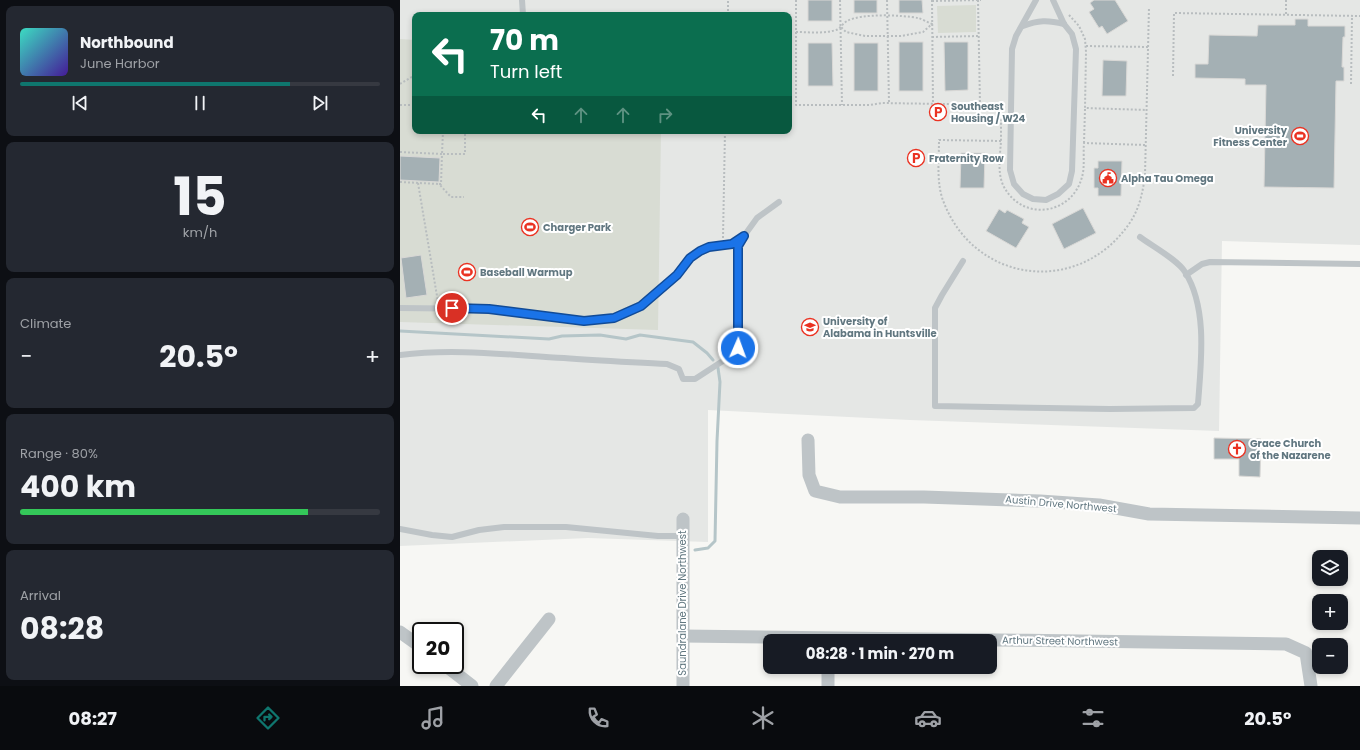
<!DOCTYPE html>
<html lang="en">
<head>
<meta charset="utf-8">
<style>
	:root { --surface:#171b24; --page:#242831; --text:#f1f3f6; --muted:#9ea1a6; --line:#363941; --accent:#0f766e }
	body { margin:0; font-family:Poppins,sans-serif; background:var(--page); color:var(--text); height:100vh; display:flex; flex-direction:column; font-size:15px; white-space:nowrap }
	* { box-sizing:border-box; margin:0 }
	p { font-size:13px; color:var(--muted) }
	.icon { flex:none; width:22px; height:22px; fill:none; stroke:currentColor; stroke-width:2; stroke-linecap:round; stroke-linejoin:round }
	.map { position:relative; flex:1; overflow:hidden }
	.panel { display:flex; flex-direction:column; gap:6px; padding:6px; background:#0d0f14; width:400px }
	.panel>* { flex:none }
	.top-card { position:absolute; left:12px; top:12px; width:380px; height:122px; border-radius:8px; box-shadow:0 2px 6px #0003; background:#0b6e4f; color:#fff; overflow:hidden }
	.buttons { position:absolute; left:912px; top:550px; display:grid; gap:8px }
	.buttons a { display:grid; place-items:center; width:36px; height:36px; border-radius:8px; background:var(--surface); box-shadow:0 2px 6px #0003; font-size:20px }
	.speed { position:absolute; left:12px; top:622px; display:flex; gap:8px; font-size:20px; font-weight:700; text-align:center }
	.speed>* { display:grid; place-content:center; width:52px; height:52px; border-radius:50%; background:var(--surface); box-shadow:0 2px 6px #0003; line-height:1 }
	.speed .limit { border:2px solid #111; border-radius:6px; background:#fff; color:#111 }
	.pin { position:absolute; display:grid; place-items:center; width:34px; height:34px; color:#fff; margin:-17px; border:2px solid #fff; border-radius:50%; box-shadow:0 1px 4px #0007 }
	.me { position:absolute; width:44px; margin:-22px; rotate:2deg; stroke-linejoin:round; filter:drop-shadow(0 0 3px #0008) }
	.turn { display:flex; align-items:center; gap:14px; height:84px; padding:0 12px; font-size:18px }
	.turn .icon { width:52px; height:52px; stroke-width:2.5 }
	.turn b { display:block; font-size:28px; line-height:34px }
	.lanes { display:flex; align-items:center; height:38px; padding:0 12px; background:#0003; justify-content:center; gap:20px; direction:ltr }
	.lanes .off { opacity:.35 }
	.big { font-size:30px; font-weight:700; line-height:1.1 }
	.panel .card { flex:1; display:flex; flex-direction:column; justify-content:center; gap:6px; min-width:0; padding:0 14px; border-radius:8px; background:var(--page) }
	.panel .dial { align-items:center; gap:0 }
	.dial b { font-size:52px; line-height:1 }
	.song { display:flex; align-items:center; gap:12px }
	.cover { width:48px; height:48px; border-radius:6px; background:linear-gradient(135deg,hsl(170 70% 55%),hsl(260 70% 35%)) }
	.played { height:4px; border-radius:2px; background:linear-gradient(90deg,var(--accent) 75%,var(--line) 75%) }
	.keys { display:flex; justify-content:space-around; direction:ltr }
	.heat { display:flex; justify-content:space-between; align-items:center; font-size:22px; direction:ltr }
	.charge { height:6px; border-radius:3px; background:linear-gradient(90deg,#34c759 80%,var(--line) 0) }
	.trip { position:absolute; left:363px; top:634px; width:234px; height:40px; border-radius:8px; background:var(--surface); box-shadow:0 2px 6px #0003; font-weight:700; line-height:40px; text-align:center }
	.menu { display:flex; height:64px; justify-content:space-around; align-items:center; background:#090b0e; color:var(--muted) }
	.menu .icon { width:28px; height:28px }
	.menu .active { color:var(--accent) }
	.menu b { font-size:18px; color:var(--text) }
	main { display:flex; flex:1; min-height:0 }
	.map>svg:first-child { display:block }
</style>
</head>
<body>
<main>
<section class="panel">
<div class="card">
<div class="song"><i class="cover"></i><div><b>Northbound</b><p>June Harbor</p></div></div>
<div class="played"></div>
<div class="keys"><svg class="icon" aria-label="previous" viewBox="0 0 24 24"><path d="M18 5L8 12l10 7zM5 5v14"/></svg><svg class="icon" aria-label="pause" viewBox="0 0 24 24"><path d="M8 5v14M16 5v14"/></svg><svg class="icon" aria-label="next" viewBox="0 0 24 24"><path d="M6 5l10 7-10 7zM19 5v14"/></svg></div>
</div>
<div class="card dial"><b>15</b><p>km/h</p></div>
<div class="card"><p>Climate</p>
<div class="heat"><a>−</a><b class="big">20.5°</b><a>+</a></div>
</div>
<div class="card"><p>Range · 80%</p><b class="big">400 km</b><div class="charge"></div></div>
<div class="card"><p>Arrival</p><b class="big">08:28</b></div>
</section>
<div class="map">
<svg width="960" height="686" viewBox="0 0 960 686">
	<rect width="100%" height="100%" fill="#f7f7f4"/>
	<path fill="#e5e7e5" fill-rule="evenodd" d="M 0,0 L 960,0 L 960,245 L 822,241 L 819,431 L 510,420 L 308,410 L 308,542 L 188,538 L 0,546 ZM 15,15 L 389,15 L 389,131 L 15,131 Z"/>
	<g fill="#d8dcd3">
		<polygon points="576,5 576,32 538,33 537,6"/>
		<polygon points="0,39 15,40 15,131 261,131 258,330 0,322"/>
	</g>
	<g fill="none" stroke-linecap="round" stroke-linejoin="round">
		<g stroke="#b5c5c8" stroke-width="3">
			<polyline points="0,331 149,339 162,336 200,335 226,339 240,335 293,342 307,353 313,360"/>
			<polyline points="295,550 308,548 315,541 317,441 320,382 318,368"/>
		</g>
	</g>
	<g fill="#a4b0b4" stroke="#d9d8d6">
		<rect x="408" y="0" width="24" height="21"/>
		<rect x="454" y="0" width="23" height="13"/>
		<polygon points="499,0 522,0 523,13 499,13"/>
		<polygon points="694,0 715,0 728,21 707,34 702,26 699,28 689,12 694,9 690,3"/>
		<polygon points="895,19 908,19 908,26 945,26 945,37 943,37 942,67 944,67 944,81 936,81 934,188 864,187 866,85 845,85 845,79 795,78 795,64 808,64 809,35 857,36 858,25 895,25"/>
		<rect x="499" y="42" width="24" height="49"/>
		<polygon points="544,42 568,42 568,90 545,91"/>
		<polygon points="408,43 432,43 433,86 408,86"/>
		<rect x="454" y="43" width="24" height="48"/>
		<polygon points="703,60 727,61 726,96 702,96"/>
		<polygon points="561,153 585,153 584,188 560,188"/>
		<polygon points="0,156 40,158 39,182 0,180"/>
		<polygon points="698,161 722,161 721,196 698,196 698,188 694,188 694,168 698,168"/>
		<polygon points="683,208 696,233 664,249 652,224"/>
		<polygon points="599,209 605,213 607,210 624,219 622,223 629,227 616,248 586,231"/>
		<polygon points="21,255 27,295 6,298 1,258"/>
		<polygon points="814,438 861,439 860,477 839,476 839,459 814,459"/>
	</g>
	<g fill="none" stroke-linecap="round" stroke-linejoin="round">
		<g stroke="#b8bdbf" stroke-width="2" stroke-dasharray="2 2" stroke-linecap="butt">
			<polyline points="396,0 396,105 470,105 482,103 601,105 601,141"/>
			<polyline points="440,0 442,105"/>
			<polyline points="487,0 489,103"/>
			<polyline points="532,0 533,104"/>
			<polyline points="578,0 580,105"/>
			<polyline points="886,0 886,15"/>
			<polyline points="532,1 581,0"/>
			<polyline points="328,15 328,0"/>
			<polyline points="669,15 679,26 685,39 686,52 685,108 747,110"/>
			<path d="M 396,32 C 409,32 423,34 436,30 C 440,29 443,23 447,21 C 462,13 502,15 518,18 C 522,19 527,22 532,24 L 523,32 L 501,36 L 465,36 L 446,32 L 441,27"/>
			<polyline points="532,37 579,36"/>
			<polyline points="686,46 748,47"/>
			<polyline points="773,76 774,13 960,16"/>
			<polyline points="0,84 15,75"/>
			<polyline points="951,84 952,16"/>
			<polyline points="0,105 15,105"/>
			<polyline points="43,131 42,154 65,154 65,133 67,131"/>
			<polyline points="684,143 685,109"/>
			<path d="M 745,145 L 684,143 C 683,154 685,167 682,177 C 672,215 623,222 604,187 C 597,174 600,156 601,141 L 539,140 C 539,161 536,184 544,203 C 576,284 679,296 729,224 C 739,210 743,192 745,175 L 749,7"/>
			<polyline points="0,152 42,154 41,184 39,184 51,197 64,197"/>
			<polyline points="0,182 39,184"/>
			<polyline points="18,183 38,302"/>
			<polyline points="323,238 325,131"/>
		</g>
		<g stroke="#bec4c7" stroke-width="6">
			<polyline points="122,0 123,15"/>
			<polyline points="636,0 616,36 612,49 610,170 614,184 623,194 633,199 646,200 658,194 669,184 672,171 676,49 672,34 664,24 653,0"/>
			<path d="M 623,26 C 638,20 648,20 664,24"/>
			<path d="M 563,261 L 542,295 L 535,308 L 535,406 L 710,409 L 794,408 L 798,404 C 801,363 808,308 785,272 C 778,260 752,246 740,237"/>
			<polyline points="786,275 802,264 810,262 960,264"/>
			<polyline points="0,308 89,309 184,321 214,318 241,306 277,275 290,258 300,251 309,247 332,244 344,236 357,218 379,202"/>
			<path d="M 0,355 C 54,348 110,355 164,358 C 198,361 233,362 267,364 L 279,369 L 283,379 L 295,379 L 329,357 L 338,348 L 338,246 L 344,236"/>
			<polyline points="0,529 32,535 52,537 79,530 104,527 166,527 258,536 282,536"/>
		</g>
		<g stroke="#bec4c7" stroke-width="13">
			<polyline points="408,440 409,475 415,491 440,497 524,497 640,501 699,505 749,514 960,518"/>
			<polyline points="283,519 283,686"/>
			<polyline points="0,632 21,647"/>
			<path d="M 283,636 C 484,637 685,642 886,644 L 906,653 L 911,686"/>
			<polyline points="45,665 72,686"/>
			<polyline points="96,686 149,619"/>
			<polyline points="428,686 428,667"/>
		</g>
	</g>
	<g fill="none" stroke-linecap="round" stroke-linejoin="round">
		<g stroke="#114b97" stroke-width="10">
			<polyline id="route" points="52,308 89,309 184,321 214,318 241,306 277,275 290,258 300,251 309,247 332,244 344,236 338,246 338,348"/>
		</g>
		<use href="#route" stroke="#1a73e8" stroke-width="7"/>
	</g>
	<defs>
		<g id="parking-ring" transform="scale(0.9)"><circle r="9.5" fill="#fff" stroke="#ea3222" stroke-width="1.5"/><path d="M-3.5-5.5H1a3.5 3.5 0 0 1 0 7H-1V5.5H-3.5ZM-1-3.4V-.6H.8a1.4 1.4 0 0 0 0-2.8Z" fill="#ea3222"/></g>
		<g id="stadium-ring" transform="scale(0.9)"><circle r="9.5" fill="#fff" stroke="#ea3222" stroke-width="1.5"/><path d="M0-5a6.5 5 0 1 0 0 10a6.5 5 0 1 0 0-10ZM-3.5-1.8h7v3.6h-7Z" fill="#ea3222"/></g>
		<g id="civic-ring" transform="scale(0.9)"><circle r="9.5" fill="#fff" stroke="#ea3222" stroke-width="1.5"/><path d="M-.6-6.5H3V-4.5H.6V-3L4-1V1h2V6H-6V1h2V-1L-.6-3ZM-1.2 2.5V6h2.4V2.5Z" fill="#ea3222"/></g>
		<g id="university-ring" transform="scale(0.9)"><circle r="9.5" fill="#fff" stroke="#ea3222" stroke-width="1.5"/><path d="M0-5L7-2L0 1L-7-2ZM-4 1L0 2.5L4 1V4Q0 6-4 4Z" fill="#ea3222"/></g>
		<g id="church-ring" transform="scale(0.9)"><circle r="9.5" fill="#fff" stroke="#ea3222" stroke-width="1.5"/><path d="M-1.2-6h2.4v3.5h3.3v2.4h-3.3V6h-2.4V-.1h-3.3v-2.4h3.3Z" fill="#ea3222"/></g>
	</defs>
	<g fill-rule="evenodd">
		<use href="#parking-ring" x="538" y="112"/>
		<use href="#stadium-ring" x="900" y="136"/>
		<use href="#parking-ring" x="516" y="158"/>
		<use href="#civic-ring" x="708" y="178"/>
		<use href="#stadium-ring" x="130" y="227"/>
		<use href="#stadium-ring" x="67" y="272"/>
		<use href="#university-ring" x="410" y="327"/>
		<use href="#church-ring" x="837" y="449"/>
	</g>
	<g text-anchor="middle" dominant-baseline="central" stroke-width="4" stroke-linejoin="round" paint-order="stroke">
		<g font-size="10" font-weight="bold" fill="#617780" stroke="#fff" text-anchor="start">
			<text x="551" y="106">Southeast<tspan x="551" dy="12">Housing / W24</tspan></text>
			<text x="887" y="130" text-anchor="end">University<tspan x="887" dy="12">Fitness Center</tspan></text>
			<text x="529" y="158">Fraternity Row</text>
			<text x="721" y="178">Alpha Tau Omega</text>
			<text x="143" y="227">Charger Park</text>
			<text x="80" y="272">Baseball Warmup</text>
			<text x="423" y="321">University of<tspan x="423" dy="12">Alabama in Huntsville</tspan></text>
			<text x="850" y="443">Grace Church<tspan x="850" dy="12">of the Nazarene</tspan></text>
		</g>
		<g font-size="10" fill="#617780" stroke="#fff">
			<text transform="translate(661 504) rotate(5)">Austin Drive Northwest</text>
			<text transform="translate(282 603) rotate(-90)">Saundralane Drive Northwest</text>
			<text transform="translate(660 641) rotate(1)">Arthur Street Northwest</text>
		</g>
	</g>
</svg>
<div class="buttons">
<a><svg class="icon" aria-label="layers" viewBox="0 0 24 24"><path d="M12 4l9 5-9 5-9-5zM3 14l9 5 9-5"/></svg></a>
<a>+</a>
<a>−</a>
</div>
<div class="speed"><div class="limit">20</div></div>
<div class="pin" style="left:52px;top:308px;background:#d93025"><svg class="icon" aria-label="arrive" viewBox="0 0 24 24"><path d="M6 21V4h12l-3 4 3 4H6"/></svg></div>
<svg class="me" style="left:338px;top:348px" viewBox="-20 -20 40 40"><circle r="17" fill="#1a73e8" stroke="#fff" stroke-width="3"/><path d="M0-11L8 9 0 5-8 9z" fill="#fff"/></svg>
<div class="trip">08:28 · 1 min · 270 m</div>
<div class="top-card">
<div class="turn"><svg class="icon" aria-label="left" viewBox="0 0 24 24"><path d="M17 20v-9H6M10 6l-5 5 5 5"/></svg><div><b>70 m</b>Turn left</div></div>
<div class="lanes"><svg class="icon" aria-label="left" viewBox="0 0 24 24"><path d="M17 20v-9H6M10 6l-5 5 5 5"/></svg><svg class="icon off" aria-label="ahead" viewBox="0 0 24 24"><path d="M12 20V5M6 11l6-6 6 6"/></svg><svg class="icon off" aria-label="ahead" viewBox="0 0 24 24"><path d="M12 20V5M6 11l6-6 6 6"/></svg><svg class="icon off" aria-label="right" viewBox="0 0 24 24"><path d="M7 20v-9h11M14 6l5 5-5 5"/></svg></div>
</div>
</div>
</main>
<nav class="menu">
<b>08:27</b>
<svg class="icon active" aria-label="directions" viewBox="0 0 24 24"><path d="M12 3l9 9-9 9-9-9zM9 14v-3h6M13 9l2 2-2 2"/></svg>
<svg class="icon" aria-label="music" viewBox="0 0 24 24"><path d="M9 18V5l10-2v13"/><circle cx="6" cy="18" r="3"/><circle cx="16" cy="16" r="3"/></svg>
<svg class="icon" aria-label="phone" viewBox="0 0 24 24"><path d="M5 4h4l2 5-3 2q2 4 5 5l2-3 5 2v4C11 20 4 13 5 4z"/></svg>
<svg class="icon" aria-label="climate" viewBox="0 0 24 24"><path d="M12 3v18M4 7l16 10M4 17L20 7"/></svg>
<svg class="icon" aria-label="car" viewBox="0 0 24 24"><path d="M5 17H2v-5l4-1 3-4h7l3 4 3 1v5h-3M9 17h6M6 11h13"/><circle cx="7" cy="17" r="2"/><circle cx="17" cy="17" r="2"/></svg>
<svg class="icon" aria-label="filters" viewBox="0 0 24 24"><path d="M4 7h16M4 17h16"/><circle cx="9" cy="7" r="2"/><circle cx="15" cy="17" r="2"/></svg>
<b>20.5°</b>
</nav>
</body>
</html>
